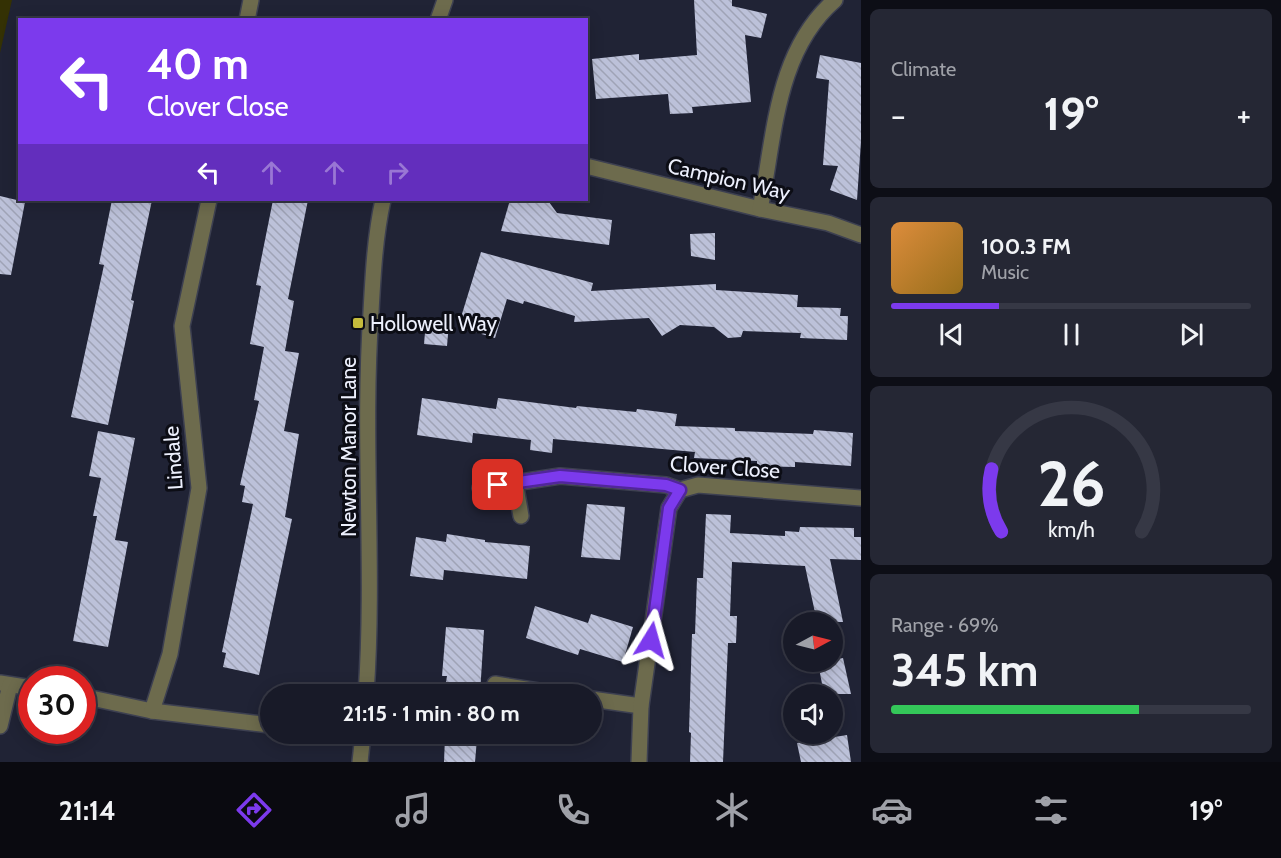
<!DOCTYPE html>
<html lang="en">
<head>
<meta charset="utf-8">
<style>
	:root { --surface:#181a28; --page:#252734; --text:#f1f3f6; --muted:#9fa1a8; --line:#363845; --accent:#7c3aed }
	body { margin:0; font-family:Cabin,sans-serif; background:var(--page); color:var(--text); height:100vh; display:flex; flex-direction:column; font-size:22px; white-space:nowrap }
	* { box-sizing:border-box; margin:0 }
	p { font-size:20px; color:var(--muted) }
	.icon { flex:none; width:33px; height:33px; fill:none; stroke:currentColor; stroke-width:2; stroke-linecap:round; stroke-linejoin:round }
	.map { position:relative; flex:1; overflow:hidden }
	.panel { display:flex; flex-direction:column; gap:9px; padding:9px; background:#0d0e16; width:420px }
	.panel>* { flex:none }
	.hud { position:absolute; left:18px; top:18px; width:570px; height:183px; border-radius:0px; box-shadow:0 3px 15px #0003,0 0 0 2px var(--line); background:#7c3aed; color:#fff; overflow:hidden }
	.needle { width:39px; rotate:83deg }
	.fabs { position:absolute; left:783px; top:612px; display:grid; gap:12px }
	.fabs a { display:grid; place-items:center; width:60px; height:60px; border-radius:50%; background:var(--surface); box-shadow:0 3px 15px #0003,0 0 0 2px var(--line); font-size:30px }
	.speed { position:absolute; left:18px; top:666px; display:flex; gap:12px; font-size:30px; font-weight:700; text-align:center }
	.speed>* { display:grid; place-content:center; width:78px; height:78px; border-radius:50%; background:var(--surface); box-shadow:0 3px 15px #0003,0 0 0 2px var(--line); line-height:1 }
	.speed .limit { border:9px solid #d22; background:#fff; color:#111 }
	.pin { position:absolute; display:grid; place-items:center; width:51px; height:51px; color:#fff; margin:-26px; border-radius:12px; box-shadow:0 3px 9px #0006 }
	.me { position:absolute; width:66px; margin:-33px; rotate:8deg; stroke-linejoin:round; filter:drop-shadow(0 0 4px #0008) }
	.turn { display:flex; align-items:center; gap:21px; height:126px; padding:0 30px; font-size:27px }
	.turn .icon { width:78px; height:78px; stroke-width:2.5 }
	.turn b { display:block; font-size:42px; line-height:51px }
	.lanes { display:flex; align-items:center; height:57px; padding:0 30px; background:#0003; justify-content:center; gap:30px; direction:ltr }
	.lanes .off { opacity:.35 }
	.big { font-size:45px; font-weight:700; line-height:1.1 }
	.panel .widget { flex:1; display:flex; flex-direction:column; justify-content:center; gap:9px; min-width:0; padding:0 21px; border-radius:9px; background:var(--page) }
	.panel .dial { align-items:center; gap:0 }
	.dial svg { height:156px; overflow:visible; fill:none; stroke:var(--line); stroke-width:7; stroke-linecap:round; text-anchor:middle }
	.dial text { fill:var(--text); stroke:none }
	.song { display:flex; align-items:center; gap:18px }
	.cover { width:72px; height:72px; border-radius:9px; background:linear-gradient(135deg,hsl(30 70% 55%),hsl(40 70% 35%)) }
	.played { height:6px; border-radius:3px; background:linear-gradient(90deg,var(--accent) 30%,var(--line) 30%) }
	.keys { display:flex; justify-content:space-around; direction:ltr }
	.heat { display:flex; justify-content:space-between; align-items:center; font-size:33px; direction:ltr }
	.charge { height:9px; border-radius:4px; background:linear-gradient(90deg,#34c759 69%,var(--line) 0) }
	.trip { position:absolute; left:260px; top:684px; width:342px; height:60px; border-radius:30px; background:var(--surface); box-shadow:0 3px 15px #0003,0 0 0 2px var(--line); font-weight:700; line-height:60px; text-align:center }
	.menu { display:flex; height:96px; justify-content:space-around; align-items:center; background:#0a0a10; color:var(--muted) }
	.menu .icon { width:42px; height:42px }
	.menu .on { color:var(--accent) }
	.menu b { font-size:27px; color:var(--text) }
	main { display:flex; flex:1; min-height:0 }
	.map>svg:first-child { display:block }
</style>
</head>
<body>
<main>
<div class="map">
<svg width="861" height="762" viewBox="0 0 861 762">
	<defs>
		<pattern id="building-back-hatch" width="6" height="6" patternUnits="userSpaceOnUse" patternTransform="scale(1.5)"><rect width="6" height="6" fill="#bcc1d9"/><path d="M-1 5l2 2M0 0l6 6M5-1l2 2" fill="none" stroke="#9fa3b6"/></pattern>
	</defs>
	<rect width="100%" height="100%" fill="#202335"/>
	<polygon fill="#343104" points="0,0 12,0 0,53"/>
	<g fill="url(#building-back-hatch)">
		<polygon points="694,0 732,0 732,6 767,14 761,38 745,35 751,102 692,107 693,113 670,114 668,94 596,99 592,59 639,54 639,60 697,55"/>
		<polygon points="820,55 861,63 861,141 857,200 830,190 838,166 823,165 829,80 816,78"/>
		<polygon points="0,196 25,202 11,275 0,274"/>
		<polygon points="112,200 152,200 131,300 134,301 108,425 71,417 104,265 99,264"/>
		<polygon points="273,200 308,200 288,299 294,301 285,351 299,353 284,431 299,434 285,517 292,519 259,675 223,667 226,653 222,652 253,504 242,502 245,486 240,485 259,401 254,400 264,347 250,344 261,286 256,285"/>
		<polygon points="510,200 541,200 549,202 557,213 612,220 609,245 501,231"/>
		<polygon points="715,233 715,260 691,256 690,234"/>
		<polygon points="481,252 593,283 591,291 716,284 716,290 798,295 797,307 841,308 840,316 848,316 847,340 800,338 801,333 743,331 741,337 728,338 714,327 680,325 662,336 649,318 574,322 575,316 524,301 523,304 507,299 495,338 458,327"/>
		<polygon points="426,321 449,323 447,346 424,344"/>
		<polygon points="422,398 496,409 498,398 576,408 577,406 636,412 637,409 677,414 675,426 735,428 735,431 813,434 814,430 853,433 851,466 795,462 795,467 757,466 757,461 694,458 695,452 553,439 552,453 530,450 531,440 473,433 472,443 417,435"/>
		<polygon points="98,431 135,438 115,540 128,542 108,647 73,641 97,516 93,516 101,478 89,476"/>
		<polygon points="587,504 625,507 620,560 581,557"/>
		<polygon points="706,514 731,515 730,533 785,536 785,531 799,532 800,527 854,528 854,537 861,537 861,560 830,559 843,622 817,622 805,566 732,562 730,616 737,616 736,643 728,643 723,762 690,762 691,733 689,732 692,634 695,634 697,578 703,578"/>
		<polygon points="447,534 485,540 485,542 530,546 527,579 444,570 443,580 410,576 416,537 446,542"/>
		<polygon points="535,606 588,623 591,614 633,627 623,662 580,649 578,655 526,638"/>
		<polygon points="446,627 484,630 480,694 444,694 447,676 442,676"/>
		<polygon points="843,658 851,694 824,694 818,663"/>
		<polygon points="847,735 851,762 801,762 797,743"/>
		<polygon points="445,737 477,739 475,762 444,762"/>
	</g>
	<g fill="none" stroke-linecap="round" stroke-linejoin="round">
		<g stroke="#3d4051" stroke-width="18">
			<g id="minor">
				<polyline points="247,20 251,0"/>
				<polyline points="438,20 445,0"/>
				<polyline points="586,166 760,209 828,223 861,235"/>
				<path d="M 760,209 C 775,137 775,52 835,0"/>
				<polyline points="515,482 521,516"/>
				<polyline points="480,488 560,476 666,485 680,490 698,485 861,498"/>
				<polyline points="0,683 32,688"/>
				<polyline points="495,684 557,694"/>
				<path d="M 366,694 C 375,567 362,440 371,312 C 373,275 375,236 383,200"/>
				<polyline points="82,696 152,711 270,725"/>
				<polyline points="591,699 641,706"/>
				<polyline points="152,711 170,654 199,488 182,326 209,200"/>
				<polyline points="0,726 10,685"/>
				<polyline points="519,735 519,734"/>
				<polyline points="360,762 363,734"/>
				<polyline points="639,762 641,706 669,508 680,490"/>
			</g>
		</g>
		<use href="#minor" stroke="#6d6b4d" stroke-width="15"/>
	</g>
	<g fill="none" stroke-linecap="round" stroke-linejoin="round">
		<g stroke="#51269a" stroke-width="15">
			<polyline id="route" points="498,485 560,476 666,485 680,490 669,508 651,640"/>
		</g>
		<use href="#route" stroke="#7c3aed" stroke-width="10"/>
	</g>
	<rect fill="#c6bc3c" stroke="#0c0d15" stroke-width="2" x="352" y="317" width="12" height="12" rx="3"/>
	<g text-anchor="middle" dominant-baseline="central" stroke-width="6" stroke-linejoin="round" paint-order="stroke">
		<g font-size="21" fill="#edf0fd" stroke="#0c0d15">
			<text transform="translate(729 179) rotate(13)">Campion Way</text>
			<text transform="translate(348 447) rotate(-90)">Newton Manor Lane</text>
			<text transform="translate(173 458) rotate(-94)">Lindale</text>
			<text transform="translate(725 467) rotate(4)">Clover Close</text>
		</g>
		<g font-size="21" fill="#edf0fd" stroke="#0c0d15" text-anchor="start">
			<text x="370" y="323">Hollowell Way</text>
		</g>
	</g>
</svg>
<div class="fabs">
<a><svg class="needle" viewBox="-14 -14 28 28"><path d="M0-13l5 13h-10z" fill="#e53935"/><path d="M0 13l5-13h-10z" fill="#9fa1a8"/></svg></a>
<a><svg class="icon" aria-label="sound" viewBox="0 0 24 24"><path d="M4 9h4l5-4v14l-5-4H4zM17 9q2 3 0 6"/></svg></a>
</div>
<div class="speed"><div class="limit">30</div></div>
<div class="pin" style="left:498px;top:485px;background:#d93025"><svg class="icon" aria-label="arrive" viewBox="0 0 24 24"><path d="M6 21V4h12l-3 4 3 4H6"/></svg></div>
<svg class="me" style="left:651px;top:640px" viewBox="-20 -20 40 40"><path d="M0-17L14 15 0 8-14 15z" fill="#7c3aed" stroke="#fff" stroke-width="4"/></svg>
<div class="trip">21:15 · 1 min · 80 m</div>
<div class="hud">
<div class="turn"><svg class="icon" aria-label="left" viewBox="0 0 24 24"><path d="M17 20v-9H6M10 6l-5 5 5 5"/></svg><div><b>40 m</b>Clover Close</div></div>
<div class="lanes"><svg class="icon" aria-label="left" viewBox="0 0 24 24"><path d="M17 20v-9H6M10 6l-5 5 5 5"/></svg><svg class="icon off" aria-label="ahead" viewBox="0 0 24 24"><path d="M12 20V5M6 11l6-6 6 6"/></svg><svg class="icon off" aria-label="ahead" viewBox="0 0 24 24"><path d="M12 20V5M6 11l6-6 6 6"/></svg><svg class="icon off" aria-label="right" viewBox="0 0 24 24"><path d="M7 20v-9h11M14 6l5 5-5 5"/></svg></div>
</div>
</div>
<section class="panel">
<div class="widget"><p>Climate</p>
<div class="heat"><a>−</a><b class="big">19°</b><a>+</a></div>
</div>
<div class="widget">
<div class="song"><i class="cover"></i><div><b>100.3 FM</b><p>Music</p></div></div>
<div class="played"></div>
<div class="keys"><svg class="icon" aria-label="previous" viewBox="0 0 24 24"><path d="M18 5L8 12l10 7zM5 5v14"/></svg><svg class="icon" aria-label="pause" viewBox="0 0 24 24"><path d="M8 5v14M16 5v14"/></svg><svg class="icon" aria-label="next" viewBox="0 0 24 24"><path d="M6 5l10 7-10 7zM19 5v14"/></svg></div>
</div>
<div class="widget dial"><svg viewBox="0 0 100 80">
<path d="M14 69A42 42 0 1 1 86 69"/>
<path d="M14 69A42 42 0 0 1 9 37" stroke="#7c3aed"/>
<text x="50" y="56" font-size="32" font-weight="700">26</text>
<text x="50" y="72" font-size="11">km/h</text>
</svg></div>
<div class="widget"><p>Range · 69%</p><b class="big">345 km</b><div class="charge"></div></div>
</section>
</main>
<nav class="menu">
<b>21:14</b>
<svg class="icon on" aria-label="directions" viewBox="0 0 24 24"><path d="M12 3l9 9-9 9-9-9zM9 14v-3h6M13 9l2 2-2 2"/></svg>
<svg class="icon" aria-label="music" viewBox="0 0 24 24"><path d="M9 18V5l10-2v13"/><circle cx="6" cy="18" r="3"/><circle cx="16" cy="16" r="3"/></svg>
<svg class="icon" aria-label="phone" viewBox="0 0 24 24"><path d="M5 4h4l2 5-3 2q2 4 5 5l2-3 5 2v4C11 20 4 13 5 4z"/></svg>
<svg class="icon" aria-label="climate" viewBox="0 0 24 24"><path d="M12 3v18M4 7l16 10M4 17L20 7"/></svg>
<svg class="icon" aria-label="car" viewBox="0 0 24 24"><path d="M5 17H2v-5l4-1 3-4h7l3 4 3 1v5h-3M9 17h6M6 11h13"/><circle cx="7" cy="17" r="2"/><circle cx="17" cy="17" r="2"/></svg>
<svg class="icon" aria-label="filters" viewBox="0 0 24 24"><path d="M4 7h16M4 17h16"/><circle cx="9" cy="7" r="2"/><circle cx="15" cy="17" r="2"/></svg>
<b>19°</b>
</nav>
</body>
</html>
